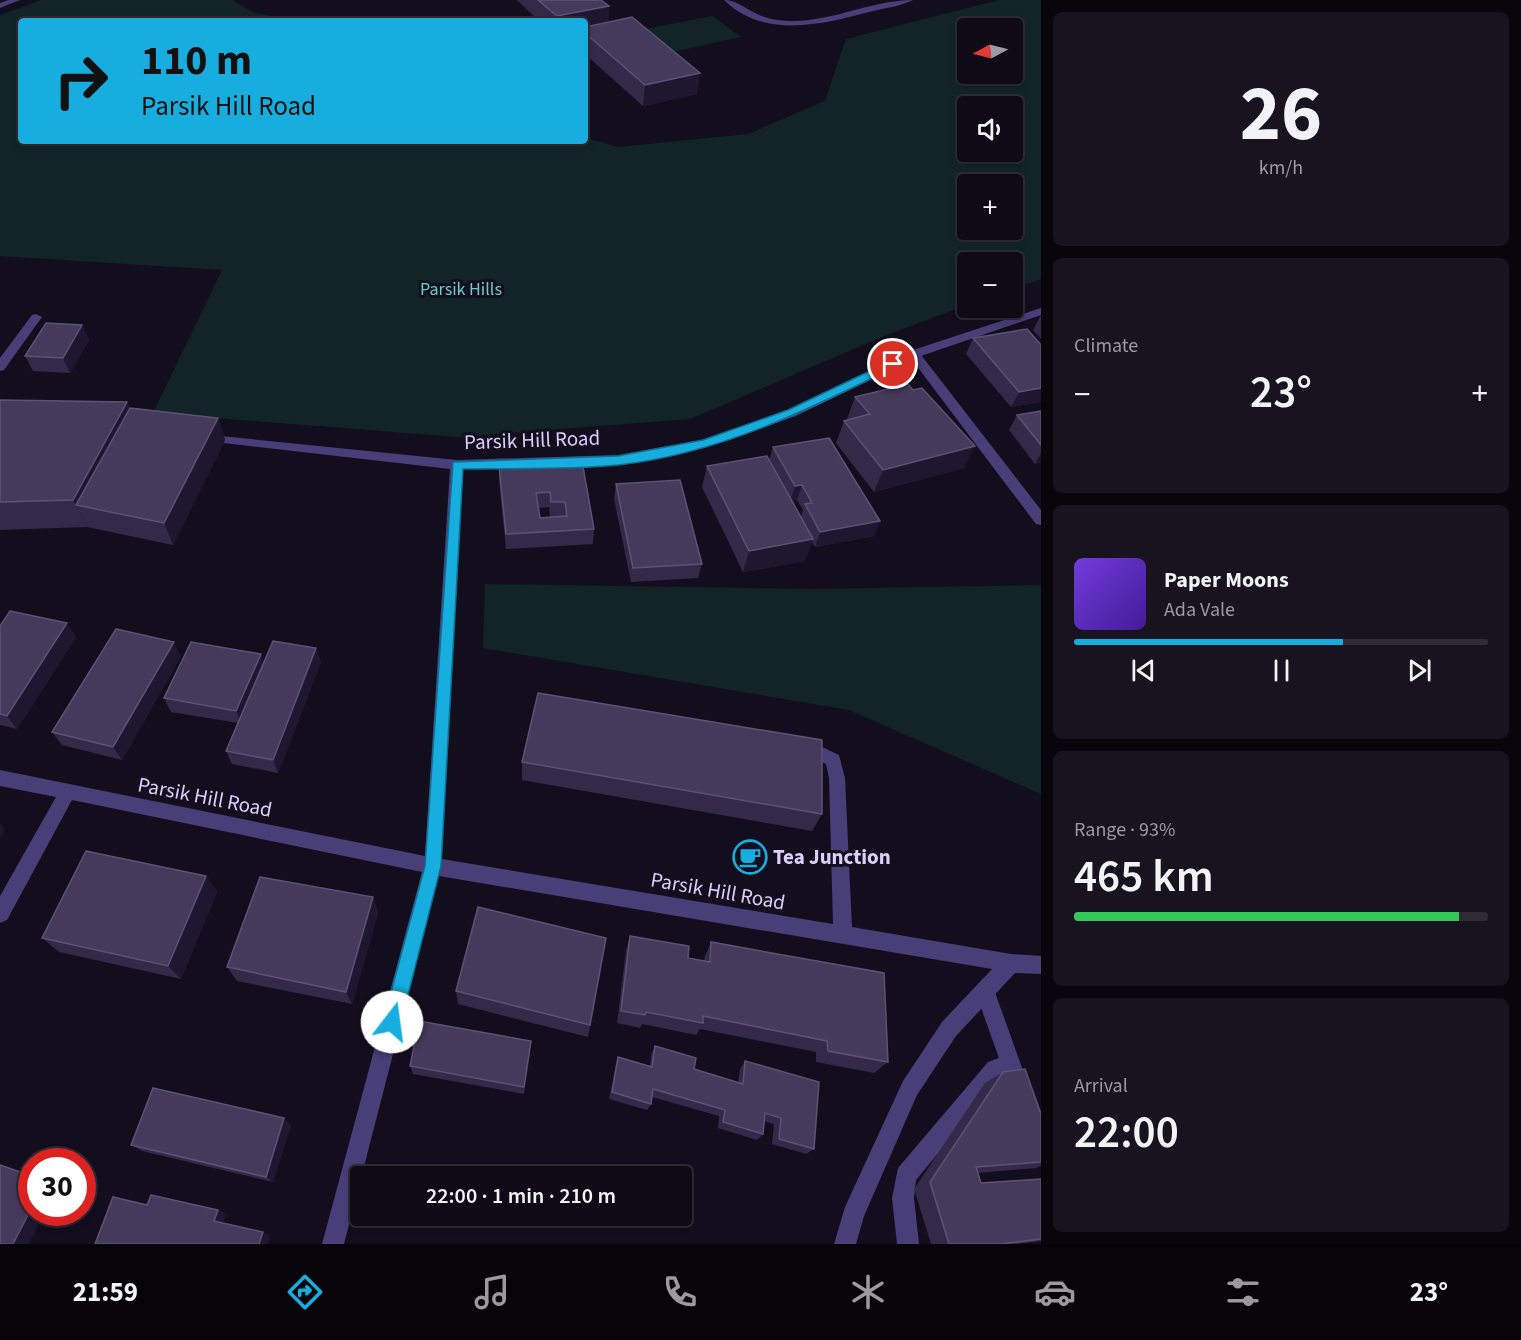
<!DOCTYPE html>
<html lang="en">
<head>
<meta charset="utf-8">
<style>
	:root { --surface:#0e0a16; --page:#17131f; --text:#f1f3f6; --muted:#9b9aa1; --line:#2e2b35; --accent:#17aedf }
	body { margin:0; font-family:"Source Sans 3",sans-serif; background:var(--page); color:var(--text); height:100vh; display:flex; flex-direction:column; font-size:22px; white-space:nowrap }
	* { box-sizing:border-box; margin:0 }
	p { font-size:20px; color:var(--muted) }
	.icon { flex:none; width:33px; height:33px; fill:none; stroke:currentColor; stroke-width:2; stroke-linecap:round; stroke-linejoin:round }
	.map { position:relative; flex:1; overflow:hidden }
	.sheet { display:flex; flex-direction:column; gap:12px; padding:12px; background:#08060c; width:480px }
	.sheet>* { flex:none }
	.guide { position:absolute; left:18px; top:18px; width:570px; height:126px; border-radius:6px; box-shadow:0 3px 9px #0003,0 0 0 2px var(--line); background:#17aedf; color:#111; overflow:hidden }
	.needle { width:39px; rotate:263deg }
	.buttons { position:absolute; left:957px; top:18px; display:grid; gap:12px }
	.buttons a { display:grid; place-items:center; width:66px; height:66px; border-radius:6px; background:var(--surface); box-shadow:0 3px 9px #0003,0 0 0 2px var(--line); font-size:30px }
	.speed { position:absolute; left:18px; top:1148px; display:flex; gap:12px; font-size:30px; font-weight:700; text-align:center }
	.speed>* { display:grid; place-content:center; width:78px; height:78px; border-radius:50%; background:var(--surface); box-shadow:0 3px 9px #0003,0 0 0 2px var(--line); line-height:1 }
	.speed .limit { border:9px solid #d22; background:#fff; color:#111 }
	.pin { position:absolute; display:grid; place-items:center; width:51px; height:51px; color:#fff; margin:-26px; border:3px solid #fff; border-radius:50%; box-shadow:0 2px 6px #0007 }
	.me { position:absolute; width:66px; margin:-33px; rotate:15deg; stroke-linejoin:round; filter:drop-shadow(0 0 4px #0008) }
	.turn { display:flex; align-items:center; gap:21px; height:126px; padding:0 24px; font-size:27px }
	.turn .icon { width:78px; height:78px; stroke-width:2.5 }
	.turn b { display:block; font-size:42px; line-height:51px }
	.big { font-size:45px; font-weight:600; line-height:1.1 }
	.sheet .card { flex:1; display:flex; flex-direction:column; justify-content:center; gap:9px; min-width:0; padding:0 21px; border-radius:9px; background:var(--page) }
	.sheet .dial { align-items:center; gap:0 }
	.dial b { font-size:78px; line-height:1 }
	.song { display:flex; align-items:center; gap:18px }
	.cover { width:72px; height:72px; border-radius:9px; background:linear-gradient(135deg,hsl(260 70% 55%),hsl(260 70% 35%)) }
	.played { height:6px; border-radius:3px; background:linear-gradient(90deg,var(--accent) 65%,var(--line) 65%) }
	.keys { display:flex; justify-content:space-around; direction:ltr }
	.heat { display:flex; justify-content:space-between; align-items:center; font-size:33px; direction:ltr }
	.charge { height:9px; border-radius:4px; background:linear-gradient(90deg,#34c759 93%,var(--line) 0) }
	.trip { position:absolute; left:350px; top:1166px; width:342px; height:60px; border-radius:6px; background:var(--surface); box-shadow:0 3px 9px #0003,0 0 0 2px var(--line); font-weight:600; line-height:60px; text-align:center }
	.menu { display:flex; height:96px; justify-content:space-around; align-items:center; background:#060409; color:var(--muted) }
	.menu .icon { width:42px; height:42px }
	.menu .on { color:var(--accent) }
	.menu b { font-size:27px; color:var(--text) }
	main { display:flex; flex:1; min-height:0 }
	.map>svg:first-child { display:block }
</style>
</head>
<body>
<main>
<div class="map">
<svg width="1041" height="1244" viewBox="0 0 1041 1244">
	<rect width="100%" height="100%" fill="#130e1d"/>
	<g fill="#122427" fill-rule="evenodd">
		<path d="M 41,0 L 233,0 L 254,13 L 302,21 L 21,21 L 21,141 L 585,141 L 585,138 L 618,147 L 748,134 L 825,101 L 846,39 L 999,0 L 1041,0 L 1041,279 L 1013,289 L 1012,262 L 968,262 L 967,305 L 889,334 L 690,419 L 457,437 L 153,413 L 222,270 L 0,256 L 0,15 ZM 968,28 L 1012,28 L 1012,74 L 968,74 ZM 968,106 L 1012,106 L 1012,152 L 968,152 ZM 968,184 L 1012,184 L 1012,230 L 968,230 Z"/>
		<polygon points="712,16 741,37 668,53 640,30"/>
		<polygon points="485,584 813,589 1041,585 1041,794 849,710 483,648"/>
	</g>
	<g fill="none" stroke-linecap="round" stroke-linejoin="round">
		<g fill="#483e78" fill-rule="evenodd">
			<polygon points="9,0 20,0 0,8 0,3"/>
			<polygon points="36,314 42,317 4,370 0,371 0,358 32,315"/>
			<polygon points="914,350 918,351 1041,510 1041,525 1036,524 910,357 910,351"/>
			<polygon points="985,981 992,984 1025,1076 1022,1083 1015,1086 1008,1083 1006,1078 1000,1078 916,1180 914,1198 919,1244 897,1244 892,1198 898,1168 988,1062 999,1058 975,991 978,984"/>
		</g>
		<g fill="#483e78" fill-rule="evenodd">
			<path d="M 724,0 C 736,0 743,7 753,12 C 764,18 777,21 789,21 C 832,22 871,0 913,0 C 902,6 886,8 873,11 C 824,24 765,40 724,0 Z"/>
			<polygon points="1041,308 1041,315 918,357 796,416 704,448 618,465 463,469 442,859 833,924 829,778 826,764 799,751 797,746 799,741 805,739 839,755 845,778 852,927 1011,954 1041,956 1041,974 1015,973 956,1036 917,1095 864,1216 856,1244 834,1244 845,1207 903,1081 942,1022 992,969 439,876 344,1244 322,1244 422,872 72,800 7,920 0,923 0,896 56,797 0,786 0,770 425,856 450,469 206,441 200,437 201,434 457,460 618,455 702,440 788,410 910,351"/>
		</g>
	</g>
	<g fill="#342949" fill-rule="evenodd">
		<polygon points="517,0 601,0 609,6 608,22 697,94 643,106 585,54 585,21 539,21"/>
		<polygon points="1041,315 1041,339 1033,330"/>
		<polygon points="82,325 89,340 70,373 33,371 25,356"/>
		<polygon points="973,338 1041,402 1011,407 966,354"/>
		<polygon points="855,397 964,468 874,492 836,443 844,421 848,420 847,419"/>
		<polygon points="0,400 127,402 130,408 218,418 225,440 173,545 87,527 0,530"/>
		<polygon points="1041,411 1041,462 1035,464 1009,430 1017,415"/>
		<path d="M 773,447 L 880,521 L 874,536 L 815,547 L 812,542 L 805,561 L 743,572 L 702,487 L 707,466 L 769,460 ZM 797,500 L 803,510 L 801,517 L 792,501 Z"/>
		<path d="M 582,461 L 594,529 L 593,544 L 506,549 L 499,481 L 499,466 ZM 549,507 L 550,517 L 540,518 L 539,508 Z"/>
		<polygon points="616,484 702,564 698,578 631,582 614,499"/>
		<polygon points="0,626 76,637 17,729 0,725"/>
		<polygon points="316,648 321,662 278,773 232,764 226,751 238,723 171,712 164,698 264,663"/>
		<polygon points="181,656 122,760 62,745 52,732"/>
		<polygon points="522,762 822,814 812,831 522,780"/>
		<polygon points="206,876 217,892 181,979 59,952 42,938"/>
		<polygon points="373,897 378,913 352,1004 237,981 227,967"/>
		<polygon points="630,936 688,958 704,961 705,956 711,942 888,1062 874,1073 816,1062 816,1052 700,1029 696,1035 642,1024 640,1028 617,1023 626,950"/>
		<polygon points="456,991 590,1025 588,1037 458,1004"/>
		<polygon points="655,1046 694,1069 738,1082 740,1069 745,1061 814,1149 806,1154 772,1144 774,1124 764,1121 763,1134 757,1140 718,1128 719,1116 652,1097 651,1104 647,1110 609,1099 616,1065 618,1057 650,1066 651,1054"/>
		<polygon points="530,1049 524,1094 413,1074 410,1066"/>
		<polygon points="1003,1072 1041,1114 1041,1166 1036,1168 978,1173 981,1183 1041,1179 1041,1241 1017,1244 931,1244 914,1189 985,1083"/>
		<polygon points="291,1125 273,1182 142,1151 131,1145"/>
	</g>
	<g fill="#1f1630">
		<polygon points="609,6 608,26 585,31 585,21 557,21 557,16"/>
		<polygon points="700,73 697,94 643,106 645,85"/>
		<polygon points="82,325 89,340 70,373 63,358"/>
		<polygon points="1041,388 1041,402 1011,407 1019,392"/>
		<polygon points="127,402 139,430 76,505 87,527 73,500"/>
		<polygon points="218,418 225,440 173,545 164,523"/>
		<polygon points="975,446 964,468 874,492 883,470"/>
		<polygon points="1041,453 1041,462 1035,464"/>
		<polygon points="802,485 797,500 790,501 795,486"/>
		<polygon points="880,521 874,536 815,547 820,532"/>
		<polygon points="813,539 805,561 743,572 749,551"/>
		<polygon points="67,623 76,637 17,729 7,716"/>
		<polygon points="174,642 181,656 122,760 113,747"/>
		<polygon points="316,648 321,662 278,773 273,760"/>
		<polygon points="261,654 266,668 242,724 236,711"/>
		<polygon points="0,824 5,829 0,838"/>
		<polygon points="206,876 217,892 181,979 168,966"/>
		<polygon points="373,897 378,913 352,1004 346,992"/>
		<polygon points="531,1041 530,1049 524,1094 524,1087"/>
		<polygon points="284,1118 291,1125 273,1182 266,1177"/>
		<polygon points="32,1207 32,1212 45,1212 29,1244 13,1244"/>
		<polygon points="218,1210 226,1214 223,1224 214,1221"/>
		<polygon points="263,1232 270,1235 268,1244 259,1244"/>
	</g>
	<g fill="#453a5c" stroke="#5d5275" stroke-width="1.5" fill-rule="evenodd">
		<polygon points="538,0 601,0 609,6 557,16"/>
		<polygon points="632,17 700,73 645,85 585,33 585,27"/>
		<polygon points="46,323 82,325 63,358 25,356"/>
		<polygon points="1027,329 1041,345 1041,388 1019,392 973,338"/>
		<polygon points="908,384 913,390 922,388 975,446 883,470 844,421 870,414 855,397"/>
		<polygon points="0,400 127,402 73,500 0,502"/>
		<polygon points="130,408 218,418 164,523 76,505"/>
		<polygon points="1041,411 1041,445 1017,415"/>
		<polygon points="829,438 880,521 820,532 805,504 812,503 802,485 795,486 773,447"/>
		<polygon points="767,456 813,539 749,551 707,466"/>
		<path d="M 582,461 L 594,529 L 506,534 L 499,466 ZM 550,492 L 551,502 L 565,502 L 567,516 L 540,518 L 536,493 Z"/>
		<polygon points="680,480 702,564 633,568 616,484"/>
		<polygon points="10,611 67,623 7,716 0,714 0,626"/>
		<polygon points="116,629 174,642 113,747 52,732"/>
		<polygon points="273,641 316,648 273,760 226,751"/>
		<polygon points="191,642 261,654 236,711 164,698"/>
		<polygon points="538,693 822,740 822,814 522,762"/>
		<polygon points="86,851 206,876 168,966 42,938"/>
		<polygon points="260,877 373,897 346,992 227,967"/>
		<polygon points="478,907 606,938 590,1025 456,991"/>
		<polygon points="630,936 689,946 688,958 710,962 711,942 884,973 888,1062 828,1051 827,1041 703,1016 703,1023 646,1012 645,1015 621,1011"/>
		<polygon points="419,1021 531,1041 524,1087 410,1066"/>
		<polygon points="655,1046 696,1058 694,1069 743,1084 745,1061 819,1082 814,1149 779,1139 781,1118 765,1113 763,1134 723,1122 725,1110 653,1089 651,1104 612,1092 618,1057 652,1067"/>
		<polygon points="1025,1069 1041,1114 1041,1162 976,1167 981,1183 1041,1179 1041,1239 1001,1244 949,1244 930,1182 1003,1072"/>
		<polygon points="153,1088 284,1118 266,1177 131,1145"/>
		<polygon points="0,1165 32,1176 32,1207 13,1244 0,1244"/>
		<polygon points="151,1195 218,1210 214,1221 263,1232 259,1244 95,1244 113,1197 147,1205"/>
	</g>
	<path fill="#17aedf" stroke="#0f7191" stroke-width="1.5" d="M 893,360 L 897,361 L 897,366 C 808,410 718,454 618,465 C 567,470 514,468 463,469 L 441,866 L 401,1022 L 398,1028 L 392,1031 L 385,1028 L 383,1022 L 425,866 L 453,462 L 618,456 L 703,440 L 788,410 Z"/>
	<defs>
		<g id="cafe-ring" transform="scale(1.725)"><circle r="9.5" fill="#130e1d" stroke="#17aedf" stroke-width="1.5"/><path d="M-5.5-4.5H6V0H3Q3 3.5 0 3.5H-2.5Q-5.5 3.5-5.5 0ZM3-3.2v2h1.7v-2ZM-6 4.5H4V6H-6Z" fill="#17aedf"/></g>
	</defs>
	<g fill-rule="evenodd">
		<use href="#cafe-ring" x="750" y="857"/>
	</g>
	<g text-anchor="middle" dominant-baseline="central" stroke-width="6" stroke-linejoin="round" paint-order="stroke">
		<g font-size="18" fill="#63d2c6" stroke="#130e1d">
			<text x="461" y="289">Parsik Hills</text>
		</g>
		<g font-size="21" fill="#dacffa" stroke="#130e1d">
			<text transform="translate(532 440) rotate(-2)">Parsik Hill Road</text>
			<text transform="translate(205 797) rotate(11)">Parsik Hill Road</text>
			<text transform="translate(718 891) rotate(10)">Parsik Hill Road</text>
		</g>
		<g font-size="21" font-weight="bold" fill="#dacffa" stroke="#130e1d" text-anchor="start">
			<text x="773" y="857">Tea Junction</text>
		</g>
	</g>
</svg>
<div class="buttons">
<a><svg class="needle" viewBox="-14 -14 28 28"><path d="M0-13l5 13h-10z" fill="#e53935"/><path d="M0 13l5-13h-10z" fill="#9b9aa1"/></svg></a>
<a><svg class="icon" aria-label="sound" viewBox="0 0 24 24"><path d="M4 9h4l5-4v14l-5-4H4zM17 9q2 3 0 6"/></svg></a>
<a>+</a>
<a>−</a>
</div>
<div class="speed"><div class="limit">30</div></div>
<div class="pin" style="left:893px;top:364px;background:#d93025"><svg class="icon" aria-label="arrive" viewBox="0 0 24 24"><path d="M6 21V4h12l-3 4 3 4H6"/></svg></div>
<svg class="me" style="left:392px;top:1022px" viewBox="-20 -20 40 40"><circle r="19" fill="#fff"/><path d="M0-13L10 11 0 6-10 11z" fill="#17aedf"/></svg>
<div class="trip">22:00 · 1 min · 210 m</div>
<div class="guide">
<div class="turn"><svg class="icon" aria-label="right" viewBox="0 0 24 24"><path d="M7 20v-9h11M14 6l5 5-5 5"/></svg><div><b>110 m</b>Parsik Hill Road</div></div>
</div>
</div>
<section class="sheet">
<div class="card dial"><b>26</b><p>km/h</p></div>
<div class="card"><p>Climate</p>
<div class="heat"><a>−</a><b class="big">23°</b><a>+</a></div>
</div>
<div class="card">
<div class="song"><i class="cover"></i><div><b>Paper Moons</b><p>Ada Vale</p></div></div>
<div class="played"></div>
<div class="keys"><svg class="icon" aria-label="previous" viewBox="0 0 24 24"><path d="M18 5L8 12l10 7zM5 5v14"/></svg><svg class="icon" aria-label="pause" viewBox="0 0 24 24"><path d="M8 5v14M16 5v14"/></svg><svg class="icon" aria-label="next" viewBox="0 0 24 24"><path d="M6 5l10 7-10 7zM19 5v14"/></svg></div>
</div>
<div class="card"><p>Range · 93%</p><b class="big">465 km</b><div class="charge"></div></div>
<div class="card"><p>Arrival</p><b class="big">22:00</b></div>
</section>
</main>
<nav class="menu">
<b>21:59</b>
<svg class="icon on" aria-label="directions" viewBox="0 0 24 24"><path d="M12 3l9 9-9 9-9-9zM9 14v-3h6M13 9l2 2-2 2"/></svg>
<svg class="icon" aria-label="music" viewBox="0 0 24 24"><path d="M9 18V5l10-2v13"/><circle cx="6" cy="18" r="3"/><circle cx="16" cy="16" r="3"/></svg>
<svg class="icon" aria-label="phone" viewBox="0 0 24 24"><path d="M5 4h4l2 5-3 2q2 4 5 5l2-3 5 2v4C11 20 4 13 5 4z"/></svg>
<svg class="icon" aria-label="climate" viewBox="0 0 24 24"><path d="M12 3v18M4 7l16 10M4 17L20 7"/></svg>
<svg class="icon" aria-label="car" viewBox="0 0 24 24"><path d="M5 17H2v-5l4-1 3-4h7l3 4 3 1v5h-3M9 17h6M6 11h13"/><circle cx="7" cy="17" r="2"/><circle cx="17" cy="17" r="2"/></svg>
<svg class="icon" aria-label="filters" viewBox="0 0 24 24"><path d="M4 7h16M4 17h16"/><circle cx="9" cy="7" r="2"/><circle cx="15" cy="17" r="2"/></svg>
<b>23°</b>
</nav>
</body>
</html>
